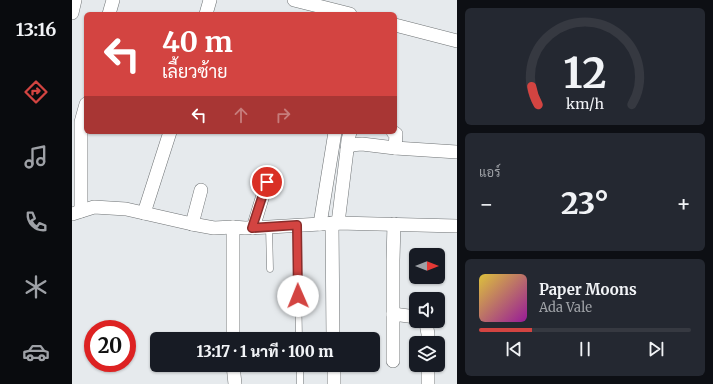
<!DOCTYPE html>
<html lang="th">
<head>
<meta charset="utf-8">
<style>
	:root { --surface:#171b24; --page:#242831; --text:#f1f3f6; --muted:#9ea1a6; --line:#363941; --accent:#d34441 }
	body { margin:0; font-family:Merriweather,Sarabun,serif; background:var(--page); color:var(--text); height:100vh; display:flex; flex-direction:column; font-size:15px; white-space:nowrap }
	* { box-sizing:border-box; margin:0 }
	p { font-size:13px; color:var(--muted) }
	.icon { flex:none; width:22px; height:22px; fill:none; stroke:currentColor; stroke-width:2; stroke-linecap:round; stroke-linejoin:round }
	.map { position:relative; flex:1; overflow:hidden }
	.drawer { display:flex; flex-direction:column; gap:8px; padding:8px; background:#0d0f14; width:256px }
	.drawer>* { flex:none }
	.banner { position:absolute; left:12px; top:12px; width:313px; height:122px; border-radius:6px; box-shadow:0 1px 3px #0004; background:#d34441; color:#fff; overflow:hidden }
	.needle { width:26px; rotate:90deg }
	.fabs { position:absolute; left:337px; top:248px; display:grid; gap:8px }
	.fabs a { display:grid; place-items:center; width:36px; height:36px; border-radius:6px; background:var(--surface); box-shadow:0 1px 3px #0004; font-size:20px }
	.speed { position:absolute; left:12px; top:320px; display:flex; gap:8px; font-size:20px; font-weight:700; text-align:center }
	.speed>* { display:grid; place-content:center; width:52px; height:52px; border-radius:50%; background:var(--surface); box-shadow:0 1px 3px #0004; line-height:1 }
	.speed .limit { border:6px solid #d22; background:#fff; color:#111 }
	.pin { position:absolute; display:grid; place-items:center; width:34px; height:34px; color:#fff; margin:-17px; border:2px solid #fff; border-radius:50%; box-shadow:0 1px 4px #0007 }
	.me { position:absolute; width:44px; margin:-22px; rotate:359deg; stroke-linejoin:round; filter:drop-shadow(0 0 3px #0008) }
	.turn { display:flex; align-items:center; gap:14px; height:84px; padding:0 12px; font-size:18px }
	.turn .icon { width:52px; height:52px; stroke-width:2.5 }
	.turn b { display:block; font-size:28px; line-height:34px }
	.lanes { display:flex; align-items:center; height:38px; padding:0 12px; background:#0003; justify-content:center; gap:20px; direction:ltr }
	.lanes .off { opacity:.35 }
	.big { font-size:30px; font-weight:800; line-height:1.1 }
	.drawer .card { flex:1; display:flex; flex-direction:column; justify-content:center; gap:6px; min-width:0; padding:0 14px; border-radius:6px; background:var(--page) }
	.drawer .dial { align-items:center; gap:0 }
	.dial svg { height:104px; overflow:visible; fill:none; stroke:var(--line); stroke-width:7; stroke-linecap:round; text-anchor:middle }
	.dial text { fill:var(--text); stroke:none }
	.song { display:flex; align-items:center; gap:12px }
	.cover { width:48px; height:48px; border-radius:6px; background:linear-gradient(135deg,hsl(50 70% 55%),hsl(300 70% 35%)) }
	.played { height:4px; border-radius:2px; background:linear-gradient(90deg,var(--accent) 25%,var(--line) 25%) }
	.keys { display:flex; justify-content:space-around; direction:ltr }
	.heat { display:flex; justify-content:space-between; align-items:center; font-size:22px; direction:ltr }
	.trip { position:absolute; left:78px; top:332px; width:230px; height:40px; border-radius:6px; background:var(--surface); box-shadow:0 1px 3px #0004; font-weight:800; line-height:40px; text-align:center }
	main { display:flex; flex:1; min-height:0 }
	.tab-bar { display:flex; flex-direction:column; width:72px; justify-content:space-around; align-items:center; background:#090b0e; color:var(--muted) }
	.tab-bar .icon { width:28px; height:28px }
	.tab-bar .on { color:var(--accent) }
	.tab-bar b { font-size:18px; color:var(--text) }
	.map>svg:first-child { display:block }
</style>
</head>
<body>
<main>
<nav class="tab-bar">
<b>13:16</b>
<svg class="icon on" aria-label="directions" viewBox="0 0 24 24"><path d="M12 3l9 9-9 9-9-9zM9 14v-3h6M13 9l2 2-2 2"/></svg>
<svg class="icon" aria-label="music" viewBox="0 0 24 24"><path d="M9 18V5l10-2v13"/><circle cx="6" cy="18" r="3"/><circle cx="16" cy="16" r="3"/></svg>
<svg class="icon" aria-label="phone" viewBox="0 0 24 24"><path d="M5 4h4l2 5-3 2q2 4 5 5l2-3 5 2v4C11 20 4 13 5 4z"/></svg>
<svg class="icon" aria-label="climate" viewBox="0 0 24 24"><path d="M12 3v18M4 7l16 10M4 17L20 7"/></svg>
<svg class="icon" aria-label="car" viewBox="0 0 24 24"><path d="M5 17H2v-5l4-1 3-4h7l3 4 3 1v5h-3M9 17h6M6 11h13"/><circle cx="7" cy="17" r="2"/><circle cx="17" cy="17" r="2"/></svg>
</nav>
<div class="map">
<svg width="385" height="384" viewBox="0 0 385 384">
	<rect width="100%" height="100%" fill="#e6eaed"/>
	<g fill="none" stroke-linecap="round" stroke-linejoin="round">
		<g stroke="#6f7375" stroke-width="7">
			<g id="service">
				<polyline points="225,225 227,339"/>
				<polyline points="197,227 198,269"/>
				<polyline points="228,365 228,384"/>
			</g>
		</g>
		<g stroke="#6f7375" stroke-width="14">
			<g id="minor">
				<polyline points="222,0 278,14"/>
				<polyline points="0,13 3,0"/>
				<polyline points="37,14 41,0"/>
				<polyline points="134,14 138,0"/>
				<polyline points="323,25 385,41"/>
				<polyline points="321,132 324,134 323,148"/>
				<polyline points="275,150 276,140 278,132"/>
				<polyline points="9,211 9,122 14,104"/>
				<polyline points="72,213 98,132"/>
				<polyline points="0,214 22,207 54,209 120,224 142,228 161,227 173,228 197,227 266,223 385,226"/>
				<polyline points="260,223 261,339"/>
				<polyline points="266,223 275,150 278,145 290,144 323,148 385,152"/>
				<polyline points="120,224 129,190"/>
				<polyline points="248,224 263,132"/>
				<polyline points="181,228 195,182"/>
				<polyline points="321,314 344,317"/>
				<polyline points="350,321 354,323 356,334 356,343"/>
				<polyline points="161,339 161,227"/>
				<polyline points="321,361 321,260 322,224"/>
				<polyline points="161,365 163,384"/>
				<polyline points="262,365 262,384"/>
				<polyline points="356,365 356,384"/>
			</g>
		</g>
		<use href="#service" stroke="#fff" stroke-width="6"/>
		<use href="#minor" stroke="#fff" stroke-width="13"/>
	</g>
	<g fill="none" stroke-linecap="round" stroke-linejoin="round">
		<g stroke="#892c2a" stroke-width="10">
			<polyline id="route" points="195,182 180,228 225,225 226,296"/>
		</g>
		<use href="#route" stroke="#d34441" stroke-width="7"/>
	</g>
</svg>
<div class="fabs">
<a><svg class="needle" viewBox="-14 -14 28 28"><path d="M0-13l5 13h-10z" fill="#e53935"/><path d="M0 13l5-13h-10z" fill="#9ea1a6"/></svg></a>
<a><svg class="icon" aria-label="sound" viewBox="0 0 24 24"><path d="M4 9h4l5-4v14l-5-4H4zM17 9q2 3 0 6"/></svg></a>
<a><svg class="icon" aria-label="layers" viewBox="0 0 24 24"><path d="M12 4l9 5-9 5-9-5zM3 14l9 5 9-5"/></svg></a>
</div>
<div class="speed"><div class="limit">20</div></div>
<div class="pin" style="left:195px;top:182px;background:#d93025"><svg class="icon" aria-label="arrive" viewBox="0 0 24 24"><path d="M6 21V4h12l-3 4 3 4H6"/></svg></div>
<svg class="me" style="left:226px;top:296px" viewBox="-20 -20 40 40"><circle r="19" fill="#fff"/><path d="M0-13L10 11 0 6-10 11z" fill="#d34441"/></svg>
<div class="trip">13:17 · 1 นาที · 100 m</div>
<div class="banner">
<div class="turn"><svg class="icon" aria-label="left" viewBox="0 0 24 24"><path d="M17 20v-9H6M10 6l-5 5 5 5"/></svg><div><b>40 m</b>เลี้ยวซ้าย</div></div>
<div class="lanes"><svg class="icon" aria-label="left" viewBox="0 0 24 24"><path d="M17 20v-9H6M10 6l-5 5 5 5"/></svg><svg class="icon off" aria-label="ahead" viewBox="0 0 24 24"><path d="M12 20V5M6 11l6-6 6 6"/></svg><svg class="icon off" aria-label="right" viewBox="0 0 24 24"><path d="M7 20v-9h11M14 6l5 5-5 5"/></svg></div>
</div>
</div>
<section class="drawer">
<div class="card dial"><svg viewBox="0 0 100 80">
<path d="M14 69A42 42 0 1 1 86 69"/>
<path d="M14 69A42 42 0 0 1 9 55" stroke="#d34441"/>
<text x="50" y="56" font-size="32" font-weight="700">12</text>
<text x="50" y="72" font-size="11">km/h</text>
</svg></div>
<div class="card"><p>แอร์</p>
<div class="heat"><a>−</a><b class="big">23°</b><a>+</a></div>
</div>
<div class="card">
<div class="song"><i class="cover"></i><div><b>Paper Moons</b><p>Ada Vale</p></div></div>
<div class="played"></div>
<div class="keys"><svg class="icon" aria-label="previous" viewBox="0 0 24 24"><path d="M18 5L8 12l10 7zM5 5v14"/></svg><svg class="icon" aria-label="pause" viewBox="0 0 24 24"><path d="M8 5v14M16 5v14"/></svg><svg class="icon" aria-label="next" viewBox="0 0 24 24"><path d="M6 5l10 7-10 7zM19 5v14"/></svg></div>
</div>
</section>
</main>
</body>
</html>
